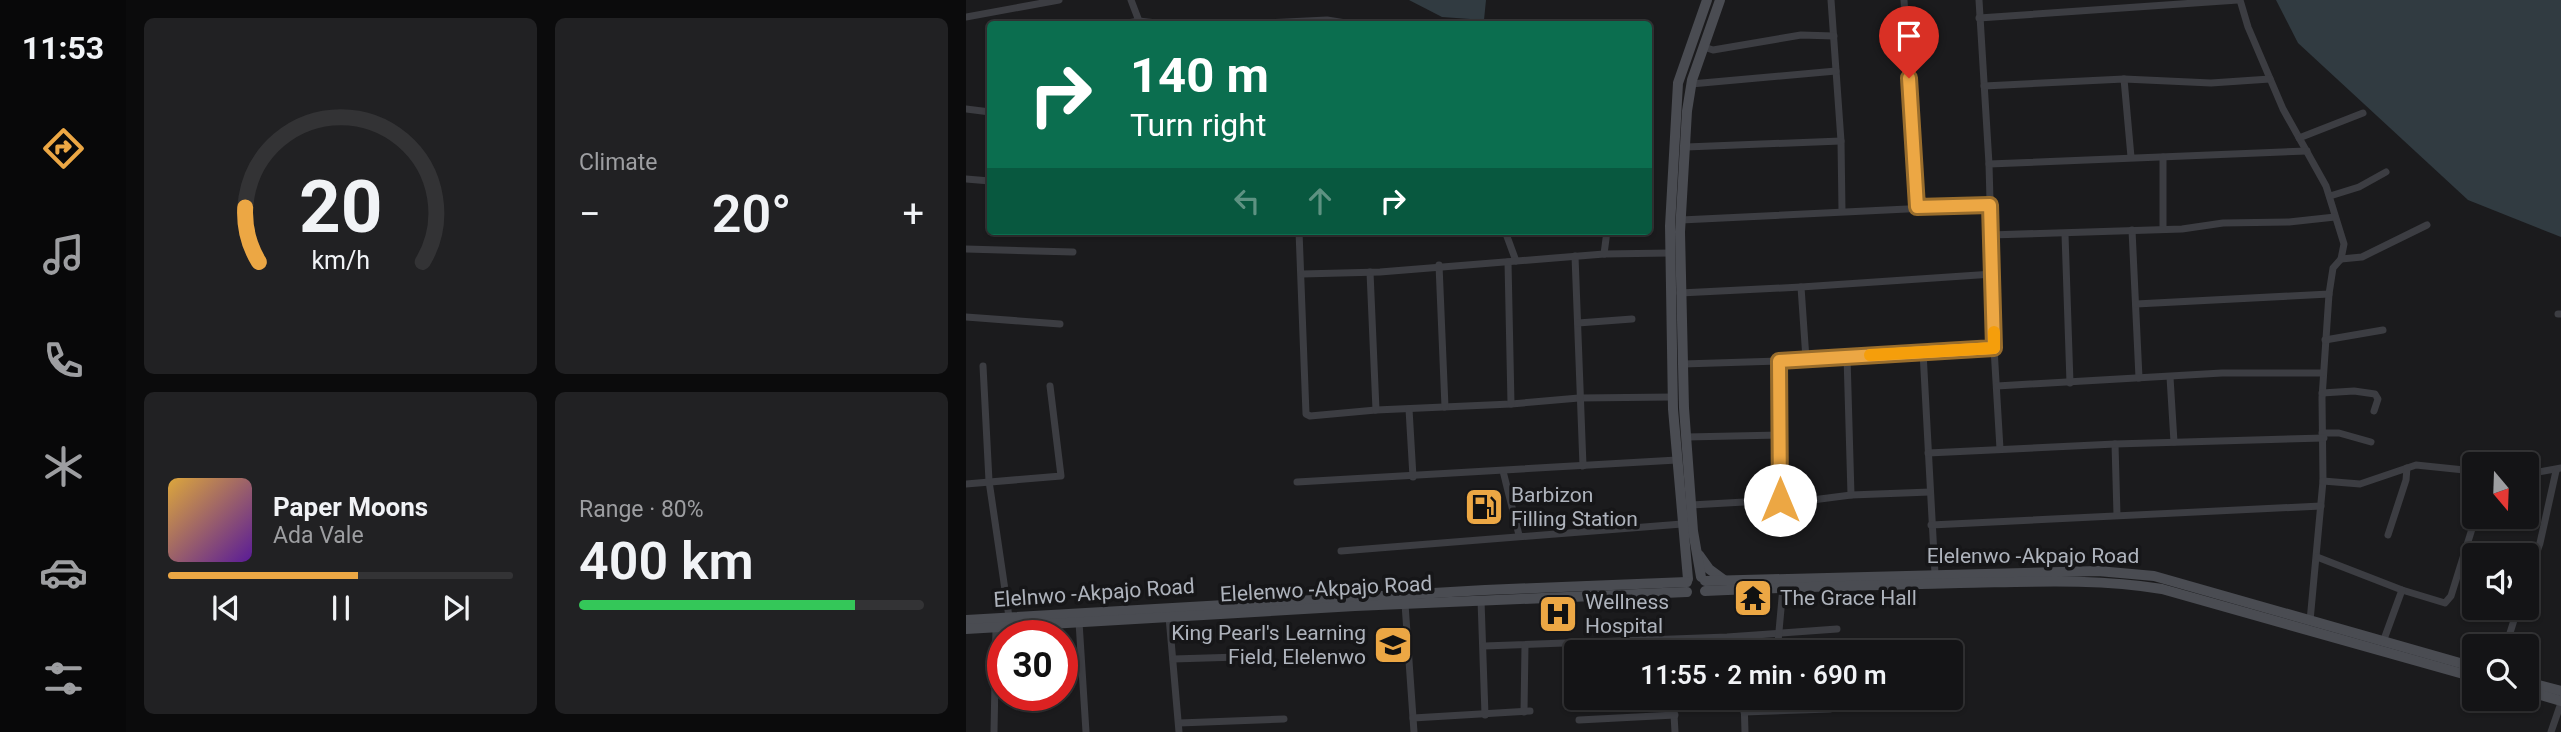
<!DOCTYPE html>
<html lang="en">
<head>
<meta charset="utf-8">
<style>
	:root { --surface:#141416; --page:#212123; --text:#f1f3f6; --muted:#9d9ea1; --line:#333335; --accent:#eca744 }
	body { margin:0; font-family:Roboto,sans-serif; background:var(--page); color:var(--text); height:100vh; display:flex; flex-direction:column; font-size:26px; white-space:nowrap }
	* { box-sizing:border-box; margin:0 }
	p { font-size:23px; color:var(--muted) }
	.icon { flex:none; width:38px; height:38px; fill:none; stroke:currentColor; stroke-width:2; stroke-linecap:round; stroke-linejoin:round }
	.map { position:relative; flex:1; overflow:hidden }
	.side { display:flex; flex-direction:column; gap:18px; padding:18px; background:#0b0b0c; width:840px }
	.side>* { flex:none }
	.guide { position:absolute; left:21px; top:21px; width:665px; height:214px; border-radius:7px; box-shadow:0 2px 5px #0004,0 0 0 2px var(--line); background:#0b6e4f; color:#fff; overflow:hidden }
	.needle { width:46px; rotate:161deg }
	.controls { position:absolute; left:1496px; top:452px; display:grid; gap:14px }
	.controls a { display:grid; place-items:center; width:77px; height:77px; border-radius:7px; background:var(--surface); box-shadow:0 2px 5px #0004,0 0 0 2px var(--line); font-size:35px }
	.speed { position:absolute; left:21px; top:620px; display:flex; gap:14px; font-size:35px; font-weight:700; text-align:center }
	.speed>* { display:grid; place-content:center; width:91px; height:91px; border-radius:50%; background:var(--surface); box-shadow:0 2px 5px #0004,0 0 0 2px var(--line); line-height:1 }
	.speed .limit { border:10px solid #d22; background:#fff; color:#111 }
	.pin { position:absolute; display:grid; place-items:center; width:60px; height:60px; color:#fff; margin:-72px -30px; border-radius:50% 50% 50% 0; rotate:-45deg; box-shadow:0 0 7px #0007 }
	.pin .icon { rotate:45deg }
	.me { position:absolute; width:77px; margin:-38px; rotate:0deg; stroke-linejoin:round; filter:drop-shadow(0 0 5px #0008) }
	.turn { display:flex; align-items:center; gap:24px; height:147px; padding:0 28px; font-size:32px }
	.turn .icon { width:91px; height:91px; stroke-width:2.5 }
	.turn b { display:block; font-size:49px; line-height:60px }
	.lanes { display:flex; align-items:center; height:66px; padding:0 28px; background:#0003; justify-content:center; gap:35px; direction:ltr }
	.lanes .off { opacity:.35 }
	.big { font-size:52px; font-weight:600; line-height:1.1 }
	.side .tile { flex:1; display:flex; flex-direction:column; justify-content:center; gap:10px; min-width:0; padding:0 24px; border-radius:10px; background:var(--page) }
	.side .dial { align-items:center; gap:0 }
	.dial svg { height:182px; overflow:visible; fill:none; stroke:var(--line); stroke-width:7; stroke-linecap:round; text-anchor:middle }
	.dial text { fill:var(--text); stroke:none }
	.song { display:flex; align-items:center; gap:21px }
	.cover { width:84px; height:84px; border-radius:10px; background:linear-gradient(135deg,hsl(40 70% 55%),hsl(270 70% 35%)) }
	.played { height:7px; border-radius:4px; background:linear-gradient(90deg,var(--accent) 55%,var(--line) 55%) }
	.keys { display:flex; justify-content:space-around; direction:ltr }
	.heat { display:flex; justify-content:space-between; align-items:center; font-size:38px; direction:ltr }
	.charge { height:10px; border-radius:5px; background:linear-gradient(90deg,#34c759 80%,var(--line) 0) }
	.side .tiles { flex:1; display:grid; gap:18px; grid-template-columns:repeat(2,1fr) }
	.trip { position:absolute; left:598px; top:640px; width:399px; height:70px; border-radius:7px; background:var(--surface); box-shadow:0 2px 5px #0004,0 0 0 2px var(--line); font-weight:600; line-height:70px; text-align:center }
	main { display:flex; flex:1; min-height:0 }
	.menu { display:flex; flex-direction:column; width:126px; justify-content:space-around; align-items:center; background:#080809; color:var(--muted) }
	.menu .icon { width:49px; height:49px }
	.menu .current { color:var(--accent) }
	.menu b { font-size:32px; color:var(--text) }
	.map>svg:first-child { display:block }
</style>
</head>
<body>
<main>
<nav class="menu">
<b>11:53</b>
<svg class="icon current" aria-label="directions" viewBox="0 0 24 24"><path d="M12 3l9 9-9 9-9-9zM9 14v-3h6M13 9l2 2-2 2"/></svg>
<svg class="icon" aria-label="music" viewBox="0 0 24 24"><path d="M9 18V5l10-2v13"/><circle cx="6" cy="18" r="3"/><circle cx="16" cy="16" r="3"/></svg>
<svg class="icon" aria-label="phone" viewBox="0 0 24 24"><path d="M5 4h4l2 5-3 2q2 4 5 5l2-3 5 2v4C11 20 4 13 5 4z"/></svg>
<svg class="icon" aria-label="climate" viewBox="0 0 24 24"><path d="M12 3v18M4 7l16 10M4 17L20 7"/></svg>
<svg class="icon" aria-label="car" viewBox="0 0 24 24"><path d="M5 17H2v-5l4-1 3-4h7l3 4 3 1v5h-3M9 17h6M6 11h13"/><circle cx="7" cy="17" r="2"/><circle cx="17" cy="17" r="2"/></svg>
<svg class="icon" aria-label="filters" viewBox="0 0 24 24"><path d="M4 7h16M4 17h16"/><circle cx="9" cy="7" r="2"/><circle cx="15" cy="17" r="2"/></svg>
</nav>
<section class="side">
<div class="tiles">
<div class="tile dial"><svg viewBox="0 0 100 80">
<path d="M14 69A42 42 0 1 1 86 69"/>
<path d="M14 69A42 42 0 0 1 8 45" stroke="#eca744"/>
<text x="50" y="56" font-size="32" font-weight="700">20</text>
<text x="50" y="72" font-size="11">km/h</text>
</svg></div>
<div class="tile"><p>Climate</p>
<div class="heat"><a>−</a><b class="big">20°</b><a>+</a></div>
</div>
<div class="tile">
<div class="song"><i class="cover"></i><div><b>Paper Moons</b><p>Ada Vale</p></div></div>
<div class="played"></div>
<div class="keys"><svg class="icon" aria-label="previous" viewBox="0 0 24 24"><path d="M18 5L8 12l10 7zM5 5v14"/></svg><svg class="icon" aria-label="pause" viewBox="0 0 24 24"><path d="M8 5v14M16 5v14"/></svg><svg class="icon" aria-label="next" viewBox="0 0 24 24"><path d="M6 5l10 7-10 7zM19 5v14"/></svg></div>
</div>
<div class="tile"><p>Range · 80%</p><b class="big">400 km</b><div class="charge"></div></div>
</div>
</section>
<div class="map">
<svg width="1595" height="732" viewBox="0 0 1595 732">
	<rect width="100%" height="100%" fill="#1b1b1d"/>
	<g fill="#313b41">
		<polygon points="443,0 520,0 518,20 476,17"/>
		<polygon points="1310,0 1595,0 1595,237 1502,200 1332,43"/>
	</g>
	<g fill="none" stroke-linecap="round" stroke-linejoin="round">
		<g stroke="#3c3d42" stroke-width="7">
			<polyline points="165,0 173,21 199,24"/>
			<polyline points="865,0 875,141 876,211"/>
			<polyline points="938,0 951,207"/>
			<polyline points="1013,0 1023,164 1028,348 1034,449"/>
			<polyline points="1274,0 1282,27 1317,109 1360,186 1378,244 1375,259 1367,268 1363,294 1356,398 1357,481 1344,621"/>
			<polyline points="0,17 93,0"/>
			<polyline points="1013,18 1272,0"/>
			<polyline points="156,24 173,21 174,23"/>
			<polyline points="276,24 361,20 386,24"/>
			<polyline points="738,47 747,50 835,35 868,36"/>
			<polyline points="1158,79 1165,157"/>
			<polyline points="725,84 870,71"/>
			<polyline points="1018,86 1158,79 1245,83 1304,79"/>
			<polyline points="0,109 24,112"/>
			<polyline points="1333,138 1397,113"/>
			<polyline points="720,147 875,141"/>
			<polyline points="1023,164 1341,151"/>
			<polyline points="0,179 24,181"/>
			<polyline points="1364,196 1393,187 1420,172"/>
			<polyline points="715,220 1024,205"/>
			<polyline points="1197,229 1197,157"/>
			<polyline points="1166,230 1173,378"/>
			<polyline points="333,231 340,414 344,416 410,410 545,404 613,398 707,397"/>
			<polyline points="539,231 550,261"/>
			<polyline points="1099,234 1104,383"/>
			<polyline points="1024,235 1216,229 1257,223 1323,222 1369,217"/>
			<polyline points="0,249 107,252"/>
			<polyline points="638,254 641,231"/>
			<polyline points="609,256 617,466"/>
			<polyline points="1375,259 1396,257 1461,225"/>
			<polyline points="542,262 545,404"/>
			<polyline points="473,265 479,407"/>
			<polyline points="404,272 410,410"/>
			<polyline points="336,274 414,272 638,254 704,253"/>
			<polyline points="835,287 840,359"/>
			<polyline points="714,293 835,287 1027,274"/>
			<polyline points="1170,304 1363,294"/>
			<polyline points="1592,314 1595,314"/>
			<polyline points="0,317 94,324"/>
			<polyline points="612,323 666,319"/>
			<polyline points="1359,340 1417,330"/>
			<polyline points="957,352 969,574"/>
			<polyline points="881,356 885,495"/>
			<polyline points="813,361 814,500"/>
			<polyline points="717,364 813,361 1028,348"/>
			<polyline points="17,366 23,481 43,617"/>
			<polyline points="1204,377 1208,442"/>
			<polyline points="1031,386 1256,373 1357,373"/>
			<polyline points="1356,393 1388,391 1409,394 1412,399 1408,411"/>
			<polyline points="443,409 447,477"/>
			<polyline points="1356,433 1373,433 1405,442"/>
			<polyline points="720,437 814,435"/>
			<polyline points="1149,444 1151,515"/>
			<polyline points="962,453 1149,444 1358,438"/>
			<polyline points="537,471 553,535"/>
			<polyline points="1561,474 1595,468"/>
			<polyline points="1357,481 1394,484 1450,465 1508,471"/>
			<polyline points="331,482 711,460"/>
			<polyline points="0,484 95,476 84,386"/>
			<polyline points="725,505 814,500 831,502 885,495 964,492"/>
			<polyline points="965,525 1355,506"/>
			<polyline points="1422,535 1440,480 1441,468"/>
			<polyline points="375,551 716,524"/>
			<polyline points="1351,557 1436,590 1479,603 1485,596 1510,516"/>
			<polyline points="1561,581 1574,543 1590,471"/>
			<polyline points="515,600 519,715"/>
			<polyline points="439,604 448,732"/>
			<polyline points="203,617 213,732"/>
			<polyline points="113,622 120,732"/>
			<polyline points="1417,642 1436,590"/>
			<polyline points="518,646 761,637 871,629"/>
			<polyline points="1540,646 1552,607"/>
			<polyline points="706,653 707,640"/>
			<polyline points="811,653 817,587"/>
			<polyline points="207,659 273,657"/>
			<polyline points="707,698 709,732"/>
			<polyline points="778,698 779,732"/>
			<polyline points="558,712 559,645"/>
			<polyline points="778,712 864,709"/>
			<polyline points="447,718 564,711"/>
			<polyline points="613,720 709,715"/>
			<polyline points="213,723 318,719"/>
			<polyline points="28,732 30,627"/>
			<polyline points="1585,732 1595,703"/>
		</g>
		<g stroke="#4a4c52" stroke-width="10">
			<polyline points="733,555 743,569 758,580"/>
			<polyline points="735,577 727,531 718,408 714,232 721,111 726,80 754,0"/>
			<polyline points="722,579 707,409 704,226 712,83 741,0"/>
			<polyline points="739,581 1132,571 1188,576 1508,667"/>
			<path d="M 739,591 C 824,587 909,585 994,583 C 1062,582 1129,578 1196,589 L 1508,677"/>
			<polyline points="0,620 519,590 721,582"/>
			<polyline points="0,629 389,606 721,592"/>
			<polyline points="1561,682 1595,691"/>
			<polyline points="1561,691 1595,701"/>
		</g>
	</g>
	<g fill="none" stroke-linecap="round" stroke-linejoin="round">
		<g stroke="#996d2c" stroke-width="18">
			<polyline id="route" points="814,500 813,361 1028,348 1024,205 951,207 943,78"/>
		</g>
		<use href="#route" stroke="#eca744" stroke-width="12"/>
		<polyline stroke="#f59e0b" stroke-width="12" points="904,355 1028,348 1028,332"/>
	</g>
	<defs>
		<g id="fuel-square" transform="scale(2.0125)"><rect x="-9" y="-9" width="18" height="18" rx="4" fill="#eca744" stroke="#161618"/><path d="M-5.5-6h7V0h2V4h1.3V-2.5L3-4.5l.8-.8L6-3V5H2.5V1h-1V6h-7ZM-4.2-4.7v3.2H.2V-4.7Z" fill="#111"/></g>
		<g id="temple-square" transform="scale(2.0125)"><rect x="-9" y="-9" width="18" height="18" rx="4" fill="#eca744" stroke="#161618"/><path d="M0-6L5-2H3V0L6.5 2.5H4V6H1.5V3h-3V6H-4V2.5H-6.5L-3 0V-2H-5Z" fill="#111"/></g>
		<g id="hospital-square" transform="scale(2.0125)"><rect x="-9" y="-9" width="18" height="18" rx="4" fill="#eca744" stroke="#161618"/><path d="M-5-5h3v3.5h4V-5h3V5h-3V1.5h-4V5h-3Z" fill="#111"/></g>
		<g id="school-square" transform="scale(2.0125)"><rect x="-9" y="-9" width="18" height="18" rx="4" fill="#eca744" stroke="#161618"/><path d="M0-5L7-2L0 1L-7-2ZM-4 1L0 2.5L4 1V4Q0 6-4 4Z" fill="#111"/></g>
	</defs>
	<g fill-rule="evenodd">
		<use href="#fuel-square" x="518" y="507"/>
		<use href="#temple-square" x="787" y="598"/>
		<use href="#hospital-square" x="592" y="614"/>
		<use href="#school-square" x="427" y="645"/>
	</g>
	<g text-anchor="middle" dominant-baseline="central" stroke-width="7" stroke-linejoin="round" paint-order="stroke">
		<g font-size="21" fill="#aeb3bc" stroke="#161618" text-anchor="start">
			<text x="545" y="495">Barbizon<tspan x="545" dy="24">Filling Station</tspan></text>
			<text x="814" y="598">The Grace Hall</text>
			<text x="619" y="602">Wellness<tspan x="619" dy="24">Hospital</tspan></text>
			<text x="400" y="633" text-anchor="end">King Pearl's Learning<tspan x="400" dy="24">Field, Elelenwo</tspan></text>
		</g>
		<g font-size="21" fill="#aeb3bc" stroke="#161618">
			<text x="1067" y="556">Elelenwo -Akpajo Road</text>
			<text transform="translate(360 589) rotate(-3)">Elelenwo -Akpajo Road</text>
			<text transform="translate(128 593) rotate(-4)">Elelnwo -Akpajo Road</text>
		</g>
	</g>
</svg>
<div class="controls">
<a><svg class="needle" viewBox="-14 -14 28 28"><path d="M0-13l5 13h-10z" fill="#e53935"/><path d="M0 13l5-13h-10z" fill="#9d9ea1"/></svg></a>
<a><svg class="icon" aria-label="sound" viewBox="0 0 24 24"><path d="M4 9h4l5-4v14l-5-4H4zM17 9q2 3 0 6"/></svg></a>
<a><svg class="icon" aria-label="search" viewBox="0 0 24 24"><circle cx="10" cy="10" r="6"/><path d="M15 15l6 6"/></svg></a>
</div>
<div class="speed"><div class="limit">30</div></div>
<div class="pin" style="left:943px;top:78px;background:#d93025"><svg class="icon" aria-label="arrive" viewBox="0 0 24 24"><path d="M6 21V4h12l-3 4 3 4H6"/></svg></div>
<svg class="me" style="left:814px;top:500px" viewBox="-20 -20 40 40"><circle r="19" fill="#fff"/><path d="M0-13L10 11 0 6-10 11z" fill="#eca744"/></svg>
<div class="trip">11:55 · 2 min · 690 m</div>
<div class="guide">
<div class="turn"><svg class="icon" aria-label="right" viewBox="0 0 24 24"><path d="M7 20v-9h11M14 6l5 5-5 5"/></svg><div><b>140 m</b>Turn right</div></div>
<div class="lanes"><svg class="icon off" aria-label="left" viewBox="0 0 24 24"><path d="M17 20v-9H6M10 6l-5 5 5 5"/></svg><svg class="icon off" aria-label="ahead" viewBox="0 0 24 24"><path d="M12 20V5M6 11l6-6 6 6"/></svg><svg class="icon" aria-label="right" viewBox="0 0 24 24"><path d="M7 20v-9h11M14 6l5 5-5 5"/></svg></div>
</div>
</div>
</main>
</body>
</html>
